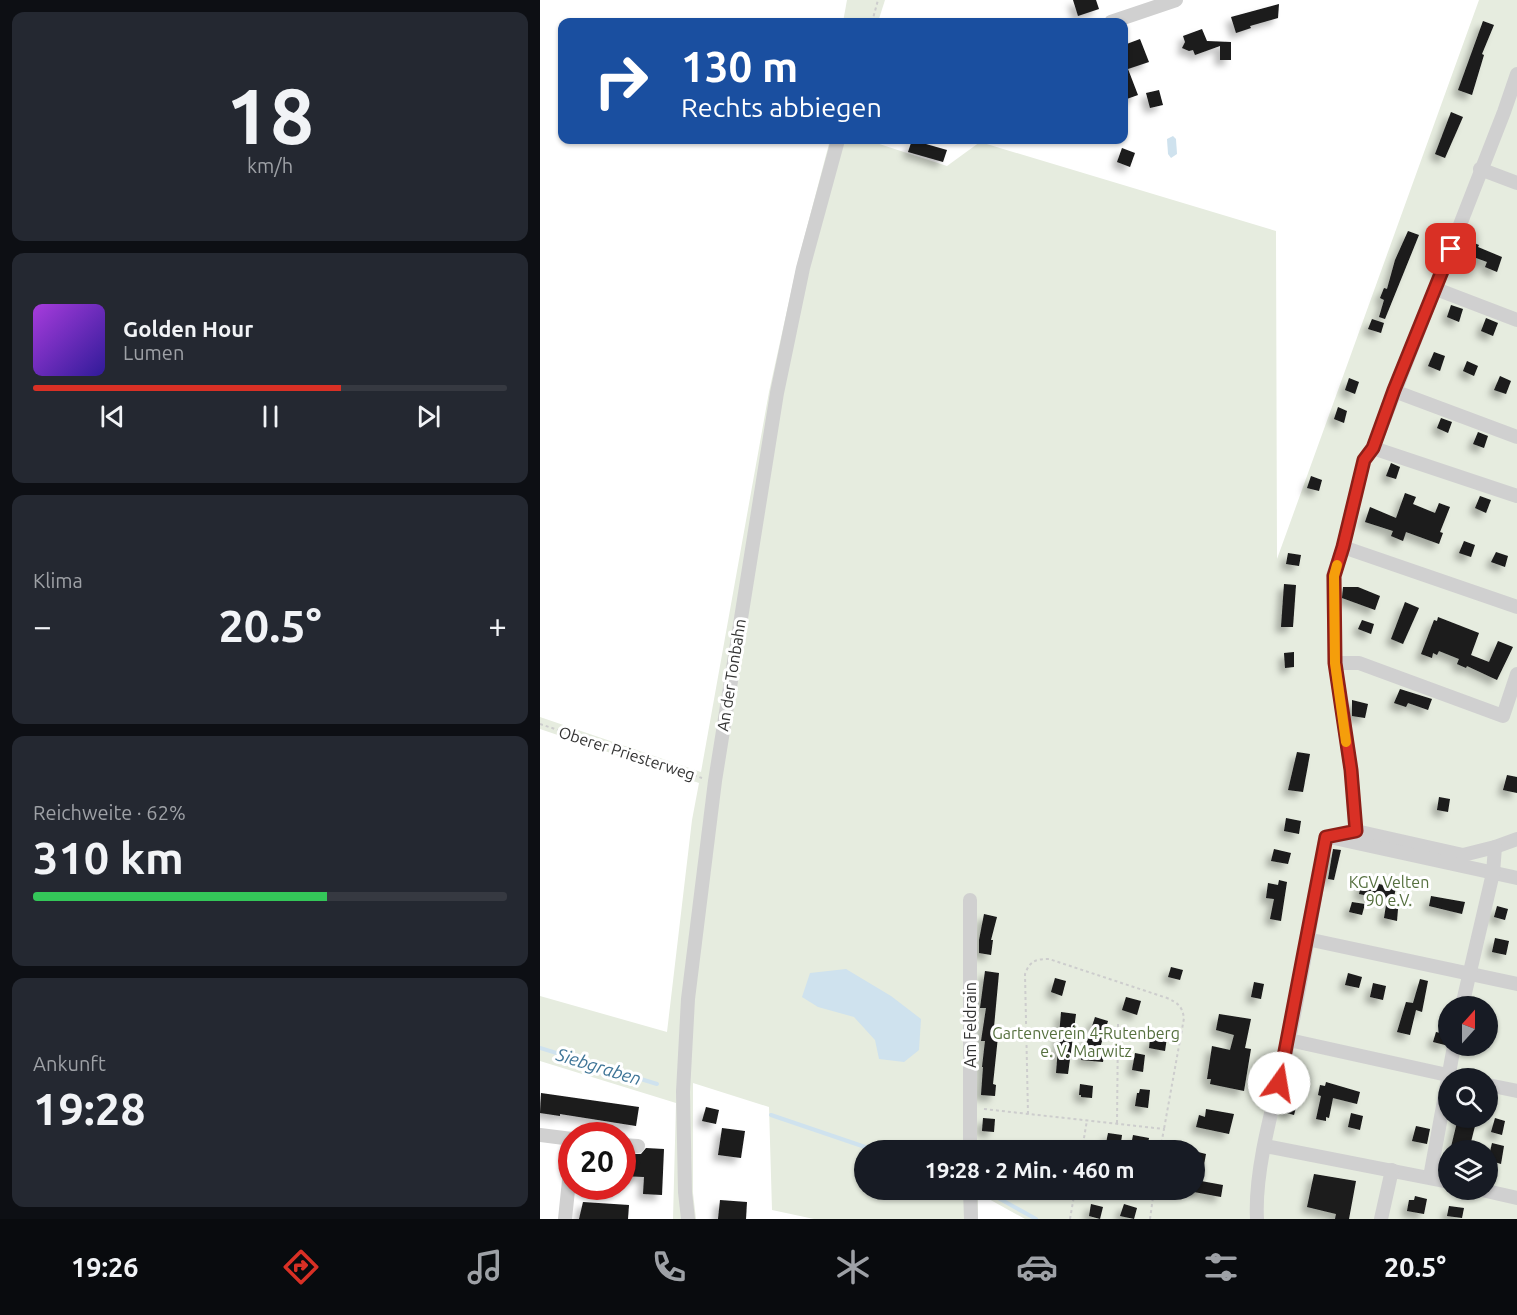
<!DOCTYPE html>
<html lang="de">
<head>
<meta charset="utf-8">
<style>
	:root { --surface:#171b24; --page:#242831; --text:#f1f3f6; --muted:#9ea1a6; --line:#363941; --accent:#d93025 }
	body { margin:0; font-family:Ubuntu,sans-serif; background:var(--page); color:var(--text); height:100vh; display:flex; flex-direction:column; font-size:22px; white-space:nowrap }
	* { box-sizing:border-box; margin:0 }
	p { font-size:20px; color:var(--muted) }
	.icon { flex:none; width:33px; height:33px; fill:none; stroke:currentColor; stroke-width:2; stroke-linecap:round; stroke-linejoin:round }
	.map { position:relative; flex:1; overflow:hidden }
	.sheet { display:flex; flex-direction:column; gap:12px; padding:12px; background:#0d0f14; width:540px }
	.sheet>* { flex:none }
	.guide { position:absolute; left:18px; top:18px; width:570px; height:126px; border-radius:12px; box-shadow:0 2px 4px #0004; background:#1a4fa0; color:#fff; overflow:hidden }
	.needle { width:39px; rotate:21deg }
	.tools { position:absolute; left:898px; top:996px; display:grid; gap:12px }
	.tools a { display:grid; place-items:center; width:60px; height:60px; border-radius:50%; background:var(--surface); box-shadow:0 2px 4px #0004; font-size:30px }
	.speed { position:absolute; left:18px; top:1122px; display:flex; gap:12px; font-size:30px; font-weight:700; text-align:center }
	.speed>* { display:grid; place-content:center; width:78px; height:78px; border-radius:50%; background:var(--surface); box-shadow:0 2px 4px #0004; line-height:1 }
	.speed .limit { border:9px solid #d22; background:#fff; color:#111 }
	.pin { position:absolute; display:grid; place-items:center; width:51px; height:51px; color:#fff; margin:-26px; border-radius:12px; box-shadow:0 3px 9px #0006 }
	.me { position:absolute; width:66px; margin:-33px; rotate:13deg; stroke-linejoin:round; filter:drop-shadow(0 0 4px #0008) }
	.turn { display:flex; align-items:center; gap:21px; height:126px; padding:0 24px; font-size:27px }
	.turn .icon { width:78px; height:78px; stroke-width:2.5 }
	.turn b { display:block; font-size:42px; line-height:51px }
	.big { font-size:45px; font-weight:700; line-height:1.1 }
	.sheet .card { flex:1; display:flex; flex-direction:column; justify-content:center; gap:9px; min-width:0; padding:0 21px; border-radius:12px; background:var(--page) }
	.sheet .dial { align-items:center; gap:0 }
	.dial b { font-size:78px; line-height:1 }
	.song { display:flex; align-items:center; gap:18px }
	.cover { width:72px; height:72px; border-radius:9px; background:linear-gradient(135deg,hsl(280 70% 55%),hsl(250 70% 35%)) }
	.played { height:6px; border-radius:3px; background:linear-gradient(90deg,var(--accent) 65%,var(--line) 65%) }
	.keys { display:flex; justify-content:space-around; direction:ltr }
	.heat { display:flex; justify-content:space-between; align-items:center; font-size:33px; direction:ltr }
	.charge { height:9px; border-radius:4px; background:linear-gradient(90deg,#34c759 62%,var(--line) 0) }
	.trip { position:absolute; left:314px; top:1140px; width:351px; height:60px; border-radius:30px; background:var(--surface); box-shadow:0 2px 4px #0004; font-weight:700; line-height:60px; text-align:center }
	.tabs { display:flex; height:96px; justify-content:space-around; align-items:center; background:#090b0e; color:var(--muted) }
	.tabs .icon { width:42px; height:42px }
	.tabs .on { color:var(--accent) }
	.tabs b { font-size:27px; color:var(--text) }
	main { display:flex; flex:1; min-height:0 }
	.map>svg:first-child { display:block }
</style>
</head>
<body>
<main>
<section class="sheet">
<div class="card dial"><b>18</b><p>km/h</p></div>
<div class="card">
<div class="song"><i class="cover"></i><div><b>Golden Hour</b><p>Lumen</p></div></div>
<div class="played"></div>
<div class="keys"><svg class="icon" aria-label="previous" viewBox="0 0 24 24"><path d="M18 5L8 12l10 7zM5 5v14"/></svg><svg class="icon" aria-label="pause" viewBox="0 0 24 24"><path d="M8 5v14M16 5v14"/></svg><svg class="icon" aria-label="next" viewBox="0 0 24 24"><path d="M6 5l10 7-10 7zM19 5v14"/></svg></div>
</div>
<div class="card"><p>Klima</p>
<div class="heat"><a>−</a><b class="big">20.5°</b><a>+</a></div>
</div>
<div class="card"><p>Reichweite · 62%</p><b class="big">310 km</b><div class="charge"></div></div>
<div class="card"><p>Ankunft</p><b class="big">19:28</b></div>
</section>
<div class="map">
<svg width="977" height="1219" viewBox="0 0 977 1219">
	<defs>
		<filter id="shadow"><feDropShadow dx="-5.5" dy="5.5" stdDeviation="3" flood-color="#0004"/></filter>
	</defs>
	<rect width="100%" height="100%" fill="#fff"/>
	<g fill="#e6ecdf" fill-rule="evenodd">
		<polygon points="307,0 345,0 338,22 303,22"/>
		<path d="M 939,0 L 977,0 L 977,1219 L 485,1219 L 438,1193 L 438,1219 L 274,1219 L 232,1210 L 229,1107 L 153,1083 L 153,1193 L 156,1219 L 133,1219 L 136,1103 L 0,1061 L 0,996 L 127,1032 L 152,820 L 159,783 L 0,729 L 0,717 L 161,772 L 229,392 L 257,265 L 290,140 L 327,140 L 407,166 L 440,142 L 736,231 L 737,559 ZM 909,1006 L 948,1006 L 948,1046 L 909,1046 ZM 909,1078 L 948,1078 L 948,1118 L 909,1118 ZM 324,1150 L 654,1150 L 654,1190 L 324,1190 ZM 909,1150 L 948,1150 L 948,1190 L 909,1190 Z"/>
	</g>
	<g fill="#cfe2ee">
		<polygon points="633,136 636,139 637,154 631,158 628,154 627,139"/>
		<polygon points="306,969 351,996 381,1019 379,1050 364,1062 339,1059 335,1040 314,1017 278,1007 262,997 270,973"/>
	</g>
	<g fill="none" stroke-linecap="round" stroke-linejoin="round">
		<g stroke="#cfe2ee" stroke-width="4">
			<polyline points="0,1048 117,1084"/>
			<polyline points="231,1115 334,1150"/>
			<polyline points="444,1190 496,1219"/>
		</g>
	</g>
	<g fill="#1a1a1a" filter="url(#shadow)">
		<polygon points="533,0 556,0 559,9 538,16"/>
		<polygon points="739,4 738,18 710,26 711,28 696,33 691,17"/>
		<polygon points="943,21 954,25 942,54 944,55 932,95 918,90"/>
		<polygon points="662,29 667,41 691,42 691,60 680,60 680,46 655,55 653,50 649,51 642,48 645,42 643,36"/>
		<polygon points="600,39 609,62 588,69 598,95 584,100 584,45"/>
		<polygon points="619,90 623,105 610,108 606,93"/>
		<polygon points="911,112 923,117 905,158 895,154"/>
		<polygon points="372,140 407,150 403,162 368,152"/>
		<polygon points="582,148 595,153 590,167 577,162"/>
		<polygon points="868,231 879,235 845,319 839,317 844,300 840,298 844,288 847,289 855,260"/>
		<polygon points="925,239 939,245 938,247 962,257 957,272 945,267 947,262 920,252"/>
		<polygon points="911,305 923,309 919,322 907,317"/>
		<polygon points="946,318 958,323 953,336 941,331"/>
		<polygon points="832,319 844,323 841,333 828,329"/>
		<polygon points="894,352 905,356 900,371 888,366"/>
		<polygon points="927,361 938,366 934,376 923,371"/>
		<polygon points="960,376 971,381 966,394 954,390"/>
		<polygon points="809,378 819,382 815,394 805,390"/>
		<polygon points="798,407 807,411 804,423 794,419"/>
		<polygon points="901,418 912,422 908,433 897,428"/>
		<polygon points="938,432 948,436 944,448 933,444"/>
		<polygon points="851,463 860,467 856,479 846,476"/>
		<polygon points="771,476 782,480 779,491 767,488"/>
		<polygon points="865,493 876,497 873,504 895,513 899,503 910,507 900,532 903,533 899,544 866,532 863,541 851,536 853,531 825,522 830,507 856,518"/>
		<polygon points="940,496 951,500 946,513 935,508"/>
		<polygon points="924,541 935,545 931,557 919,553"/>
		<polygon points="956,552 968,556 965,567 951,562"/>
		<polygon points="748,553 761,555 759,566 746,564"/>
		<polygon points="744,584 756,585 753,627 741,627"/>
		<polygon points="803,587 818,587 840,596 835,610 802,598"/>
		<polygon points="865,602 879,608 863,644 851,639"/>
		<polygon points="898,617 939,633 931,655 949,662 958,641 973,647 957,680 927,666 926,668 917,664 919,659 899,651 897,655 893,653 892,658 881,654 894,620 897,621"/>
		<polygon points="822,620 834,624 831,634 818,629"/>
		<polygon points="754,652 754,667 745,668 744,653"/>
		<polygon points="860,689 892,699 888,710 868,703 866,707 854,703"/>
		<polygon points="812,700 828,704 825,718 812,716"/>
		<polygon points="757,752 770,754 763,792 748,790"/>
		<polygon points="967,775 977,777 977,793 963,790"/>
		<polygon points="899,797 910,799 908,812 897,810"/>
		<polygon points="746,818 761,821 759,834 744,831"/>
		<polygon points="734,849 751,853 748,864 731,861"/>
		<polygon points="793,849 801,850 794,880 788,879"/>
		<polygon points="739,880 747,882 741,921 730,919 734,899 726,898 728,883 738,885"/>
		<polygon points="822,880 856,888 853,901 819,894"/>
		<polygon points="891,896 925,902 922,914 889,906"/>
		<polygon points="812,902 825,904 822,915 809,912"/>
		<polygon points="846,905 858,909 857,921 844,918"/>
		<polygon points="957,906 968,909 965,920 954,917"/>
		<polygon points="444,914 457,917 451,940 453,940 451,955 439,953 439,940"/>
		<polygon points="955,938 969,941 966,955 952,952"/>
		<polygon points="631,967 643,970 640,980 628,977"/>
		<polygon points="445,971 459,973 454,1027 459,1027 453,1084 456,1085 455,1096 441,1095 443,1067 442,1067 445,1041 441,1041 446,1008 440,1008"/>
		<polygon points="808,973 822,977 819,988 805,985"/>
		<polygon points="515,978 526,981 522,996 511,992"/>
		<polygon points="880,979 888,981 882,1012 876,1010 870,1035 857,1032 866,1002 873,1003"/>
		<polygon points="714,982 724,984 721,999 711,997"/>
		<polygon points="833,983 846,986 843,1000 830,997"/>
		<polygon points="586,997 601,1001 597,1015 582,1010"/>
		<polygon points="521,1012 536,1014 528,1074 516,1073"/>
		<polygon points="679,1014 711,1019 705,1048 711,1049 704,1091 670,1084 671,1079 667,1079 672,1046 690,1050 694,1035 676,1030"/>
		<polygon points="555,1017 568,1021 560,1048 565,1048 563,1062 541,1060"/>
		<polygon points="896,1032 909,1035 905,1045 893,1042"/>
		<polygon points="617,1035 627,1037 625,1051 609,1048 610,1039 616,1040"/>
		<polygon points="595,1053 605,1055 603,1072 592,1070"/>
		<polygon points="786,1082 820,1092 817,1104 793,1098 789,1118 786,1117 786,1121 776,1119 781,1096 778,1095 780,1085 785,1086"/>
		<polygon points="540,1084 553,1086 552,1098 541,1097 541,1095 539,1095"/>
		<polygon points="600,1089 610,1090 608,1108 595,1106 597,1093 599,1093"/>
		<polygon points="1,1093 99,1107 96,1126 20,1114 20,1116 0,1113"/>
		<polygon points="745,1101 757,1104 754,1115 743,1112"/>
		<polygon points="166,1107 179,1110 176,1124 162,1121"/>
		<polygon points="666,1109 694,1114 689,1134 656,1127 659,1115 665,1117"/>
		<polygon points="811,1113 823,1116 820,1130 808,1127"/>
		<polygon points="443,1118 455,1119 454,1132 442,1131"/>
		<polygon points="918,1118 933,1118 932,1122 936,1122 929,1150 915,1150 915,1148 911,1147"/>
		<polygon points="955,1118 965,1121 962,1135 951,1132"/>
		<polygon points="876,1126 890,1129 887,1144 872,1141"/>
		<polygon points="182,1128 205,1131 201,1158 178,1155"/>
		<polygon points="568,1133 582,1135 580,1150 565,1148"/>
		<polygon points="593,1135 609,1138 607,1149 591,1146"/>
		<polygon points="952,1143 964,1146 961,1164 948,1160"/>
		<polygon points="106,1148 124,1149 122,1195 103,1194 104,1177 82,1176 82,1154 101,1154"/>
		<polygon points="654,1151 666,1154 661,1181 683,1185 681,1197 654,1192"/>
		<polygon points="774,1174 816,1181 809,1219 795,1219 796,1214 767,1207"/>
		<polygon points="875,1196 887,1199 884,1214 867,1211 869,1200 874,1200"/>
		<polygon points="180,1200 207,1202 206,1219 178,1219"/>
		<polygon points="43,1202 89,1205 88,1219 39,1219"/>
		<polygon points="551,1204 563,1207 560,1219 549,1216"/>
		<polygon points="584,1204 597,1208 594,1219 580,1216"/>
		<polygon points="909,1206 924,1208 922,1218 907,1216"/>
	</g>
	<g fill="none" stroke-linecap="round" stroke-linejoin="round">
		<g stroke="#cdcdcd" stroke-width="2" stroke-dasharray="3 3" stroke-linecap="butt">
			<polyline points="332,22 338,0"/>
			<polyline points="0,724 162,778"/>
			<polyline points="444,1109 624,1129 620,1150"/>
			<path d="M 488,1114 L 485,974 C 490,961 495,959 509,959 L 627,998 C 638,1003 642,1006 644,1018 L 624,1129"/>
			<polyline points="577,1123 578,1024"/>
			<polyline points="542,1150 547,1120"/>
			<polyline points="530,1219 535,1190"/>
			<polyline points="610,1219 614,1190"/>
		</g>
		<g stroke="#d0d0d0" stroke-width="14">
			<polyline points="571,22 636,0"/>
			<polyline points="977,74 964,112 833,448 824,460 803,547 793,576 795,663 811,770 816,831 923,855 955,847 977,839"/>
			<polyline points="940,169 977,183"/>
			<polyline points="896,289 977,320"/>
			<polyline points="854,391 977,437"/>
			<polyline points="833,448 977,496"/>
			<polyline points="803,547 977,607"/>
			<polyline points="795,663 819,663 963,716 977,674"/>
			<polyline points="794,838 977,878"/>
			<polyline points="767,939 977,984"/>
			<polyline points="922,1006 953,873 955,847"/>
			<polyline points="749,1040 921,1078"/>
			<polyline points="948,1085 977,1091"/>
			<polyline points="0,1135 32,1139"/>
			<polyline points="82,1145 98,1146"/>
			<polyline points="725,1146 909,1182"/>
			<polyline points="430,1150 430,900"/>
			<polyline points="890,1177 914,1046"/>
			<polyline points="430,1190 431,1219"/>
			<polyline points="942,1190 977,1198"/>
			<polyline points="25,1219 32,1152"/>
			<polyline points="148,1219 145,1192 143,1092 148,999 175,781 237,393 263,268 298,140"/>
			<path d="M 717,1219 C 714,1167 736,1096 748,1044 C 763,975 773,905 786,837 L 816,831"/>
			<polyline points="841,1219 852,1170"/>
		</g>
	</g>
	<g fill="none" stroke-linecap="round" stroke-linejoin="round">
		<g stroke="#8d1f18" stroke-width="15">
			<polyline id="route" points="739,1083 786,837 816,831 811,770 795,663 794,576 803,547 824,460 833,448 854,390 911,249"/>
		</g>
		<use href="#route" stroke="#d93025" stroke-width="10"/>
		<polyline stroke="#f59e0b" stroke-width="10" points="797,565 794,576 795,663 806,742"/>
	</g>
	<g text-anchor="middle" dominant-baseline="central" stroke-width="6" stroke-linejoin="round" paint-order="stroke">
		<g font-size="16" fill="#333" stroke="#fff">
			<text transform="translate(191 675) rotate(-81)">An der Tonbahn</text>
			<text transform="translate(87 753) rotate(18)">Oberer Priesterweg</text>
			<text transform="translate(430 1025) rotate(-90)">Am Feldrain</text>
		</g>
		<g font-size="16" fill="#56703f" stroke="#fff">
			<text x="849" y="882">KGV Velten<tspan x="849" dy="18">90 e.V.</tspan></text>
			<text x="546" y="1033">Gartenverein 4-Rutenberg<tspan x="546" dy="18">e. V. Marwitz</tspan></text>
		</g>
		<g font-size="18" font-style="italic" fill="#3f7597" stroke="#fff">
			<text transform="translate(59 1066) rotate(17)">Siebgraben</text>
		</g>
	</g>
</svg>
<div class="tools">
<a><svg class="needle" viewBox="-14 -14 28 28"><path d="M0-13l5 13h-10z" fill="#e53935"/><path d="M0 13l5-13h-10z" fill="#9ea1a6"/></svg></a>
<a><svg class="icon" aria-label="search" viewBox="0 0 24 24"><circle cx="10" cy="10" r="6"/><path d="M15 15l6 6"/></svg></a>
<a><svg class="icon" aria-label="layers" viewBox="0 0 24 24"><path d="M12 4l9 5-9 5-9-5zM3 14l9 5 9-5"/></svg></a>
</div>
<div class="speed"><div class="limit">20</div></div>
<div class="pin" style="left:911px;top:249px;background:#d93025"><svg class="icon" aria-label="arrive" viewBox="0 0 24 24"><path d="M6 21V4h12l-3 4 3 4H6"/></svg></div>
<svg class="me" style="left:739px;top:1083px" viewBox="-20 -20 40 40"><circle r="19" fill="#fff"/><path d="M0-13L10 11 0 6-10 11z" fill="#d93025"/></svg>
<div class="trip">19:28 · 2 Min. · 460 m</div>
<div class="guide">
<div class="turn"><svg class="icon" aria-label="right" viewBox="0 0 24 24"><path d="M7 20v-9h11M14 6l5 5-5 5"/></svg><div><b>130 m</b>Rechts abbiegen</div></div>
</div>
</div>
</main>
<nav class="tabs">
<b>19:26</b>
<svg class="icon on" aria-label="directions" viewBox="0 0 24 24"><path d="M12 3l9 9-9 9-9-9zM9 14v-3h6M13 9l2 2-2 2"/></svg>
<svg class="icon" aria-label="music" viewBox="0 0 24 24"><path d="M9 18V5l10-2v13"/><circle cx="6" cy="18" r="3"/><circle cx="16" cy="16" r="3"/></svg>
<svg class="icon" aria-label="phone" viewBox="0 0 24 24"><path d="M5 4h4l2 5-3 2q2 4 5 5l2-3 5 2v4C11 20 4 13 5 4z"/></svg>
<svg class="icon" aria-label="climate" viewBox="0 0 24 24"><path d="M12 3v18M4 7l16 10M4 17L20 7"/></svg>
<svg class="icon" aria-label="car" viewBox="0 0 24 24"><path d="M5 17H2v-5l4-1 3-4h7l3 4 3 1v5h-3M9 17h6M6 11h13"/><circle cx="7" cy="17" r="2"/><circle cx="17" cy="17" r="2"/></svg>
<svg class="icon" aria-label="filters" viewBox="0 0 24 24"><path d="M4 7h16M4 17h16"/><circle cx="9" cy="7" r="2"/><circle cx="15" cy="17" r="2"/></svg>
<b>20.5°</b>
</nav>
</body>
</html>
